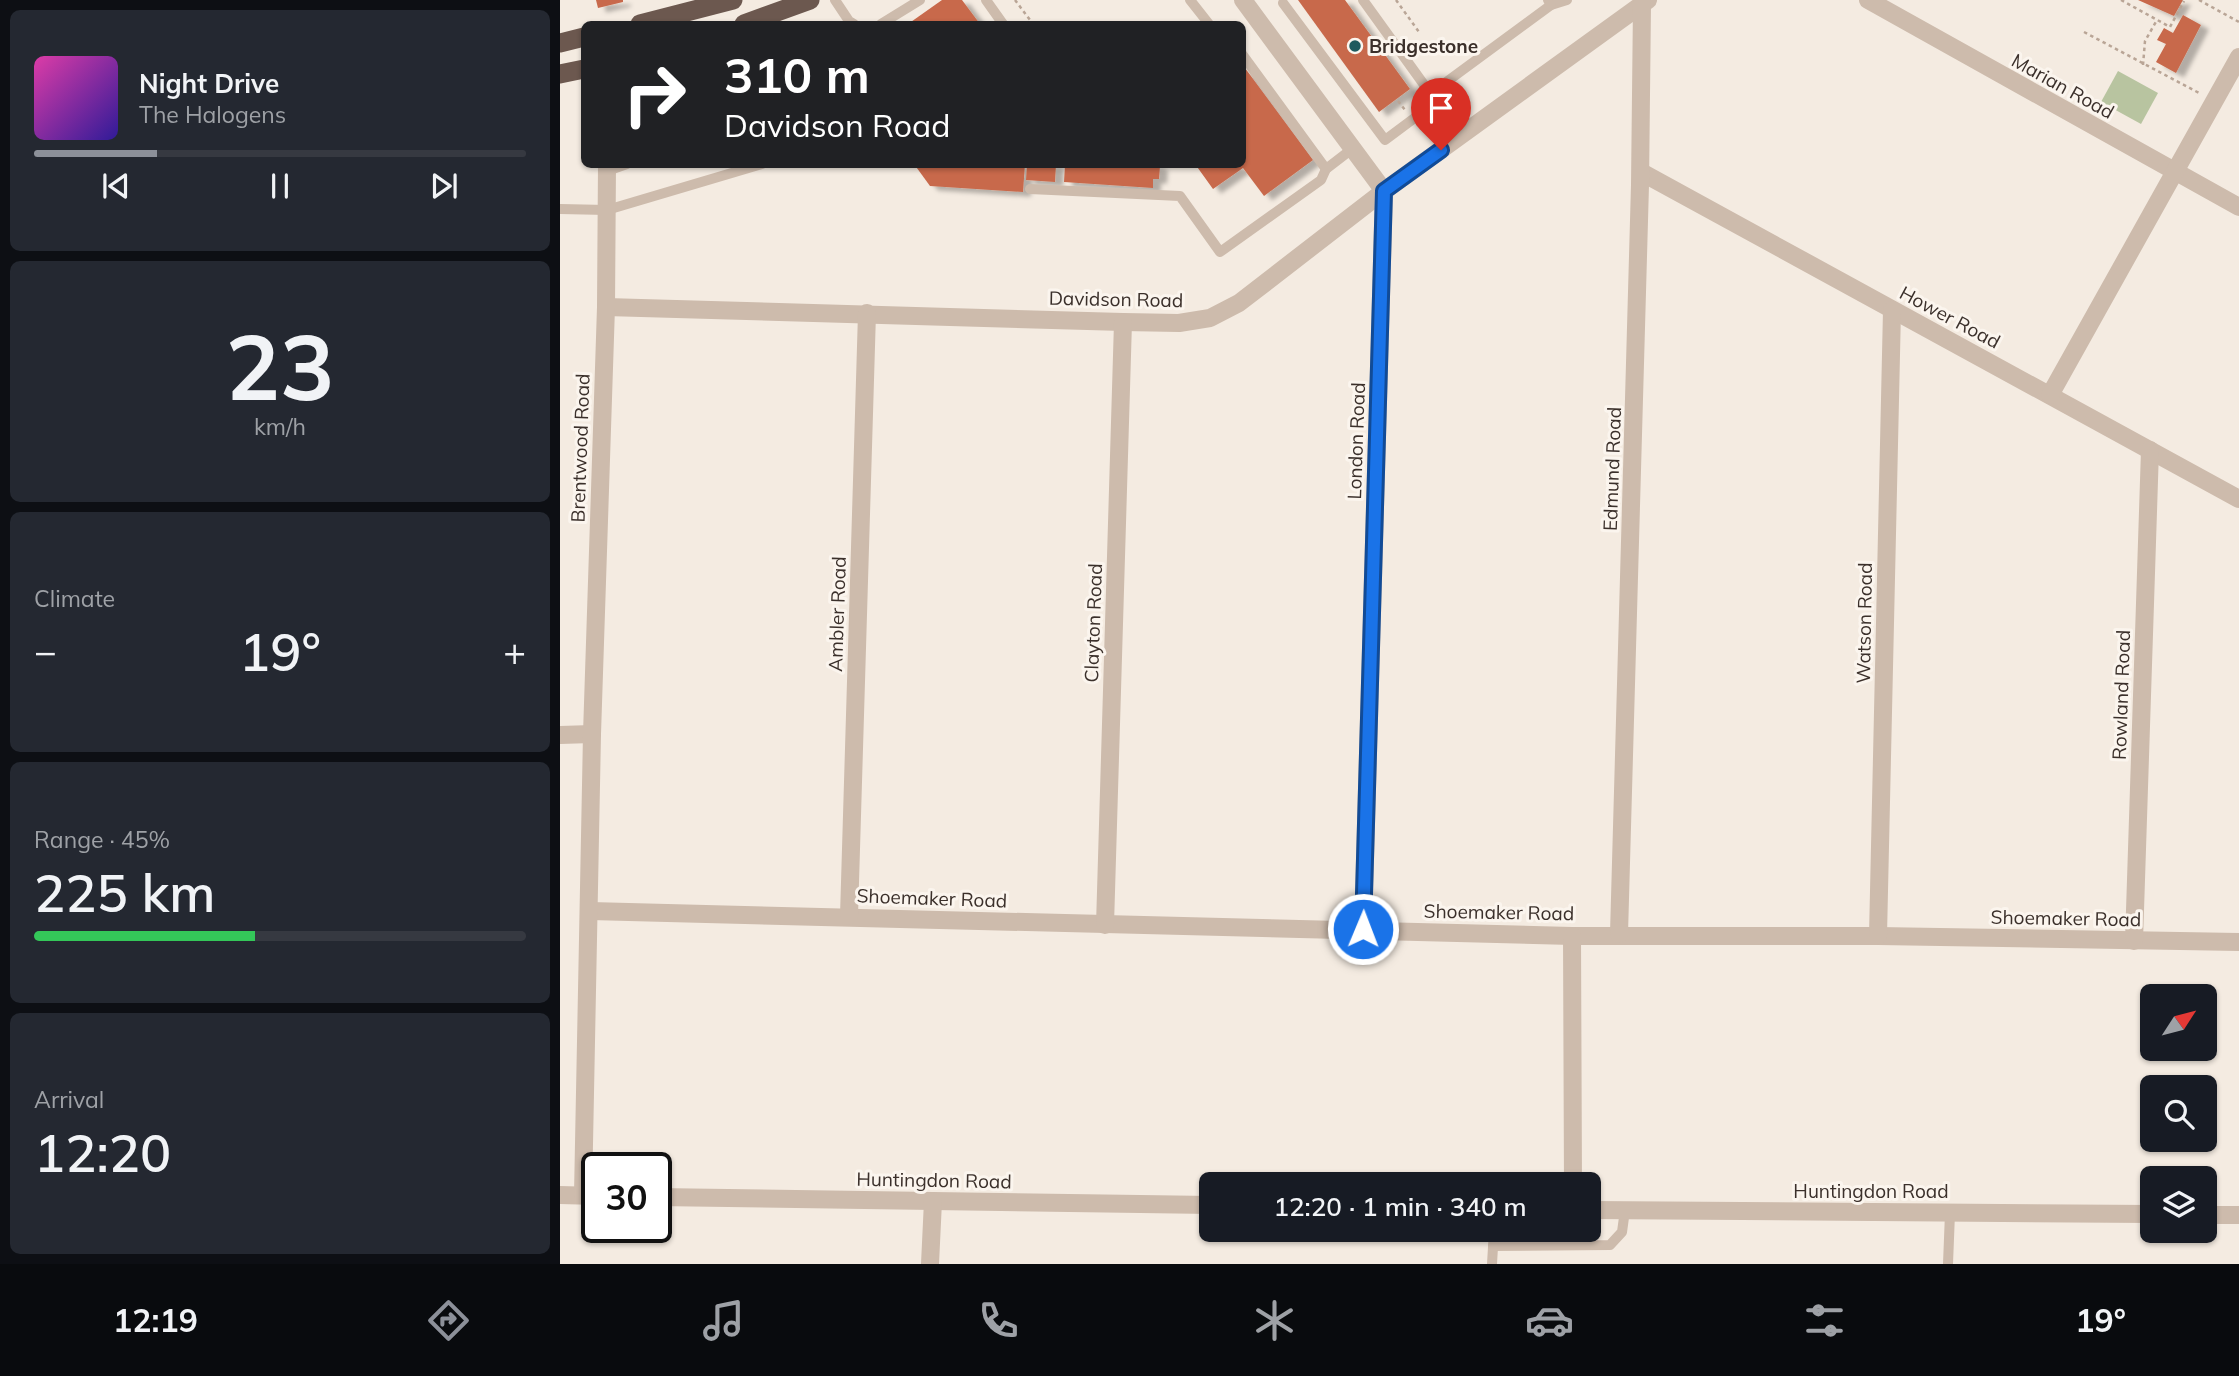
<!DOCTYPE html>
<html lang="en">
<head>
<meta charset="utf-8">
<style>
	:root { --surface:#171b24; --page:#242831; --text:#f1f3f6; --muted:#9ea1a6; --line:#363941; --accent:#8c9099 }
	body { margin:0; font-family:Mulish,sans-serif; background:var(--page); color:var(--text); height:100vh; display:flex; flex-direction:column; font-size:26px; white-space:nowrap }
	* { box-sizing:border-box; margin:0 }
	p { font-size:23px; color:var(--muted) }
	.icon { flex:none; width:38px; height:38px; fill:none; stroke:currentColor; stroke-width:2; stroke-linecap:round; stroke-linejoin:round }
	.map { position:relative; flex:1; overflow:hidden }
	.drawer { display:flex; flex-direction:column; gap:10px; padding:10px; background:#0d0f14; width:560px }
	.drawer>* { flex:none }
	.banner { position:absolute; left:21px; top:21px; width:665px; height:147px; border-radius:10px; box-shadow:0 2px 5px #0004; background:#202124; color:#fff; overflow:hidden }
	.needle { width:46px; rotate:54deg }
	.controls { position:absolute; left:1580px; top:984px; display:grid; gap:14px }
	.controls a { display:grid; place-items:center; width:77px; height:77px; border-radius:10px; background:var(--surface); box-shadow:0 2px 5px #0004; font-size:35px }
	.speed { position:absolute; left:21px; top:1152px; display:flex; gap:14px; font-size:35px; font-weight:700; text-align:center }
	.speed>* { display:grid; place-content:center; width:91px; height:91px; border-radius:50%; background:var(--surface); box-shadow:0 2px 5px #0004; line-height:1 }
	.speed .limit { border:4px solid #111; border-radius:10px; background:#fff; color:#111 }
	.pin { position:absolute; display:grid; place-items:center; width:60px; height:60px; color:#fff; margin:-72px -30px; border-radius:50% 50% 50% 0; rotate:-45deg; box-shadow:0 0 7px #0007 }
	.pin .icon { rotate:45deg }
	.me { position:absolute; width:77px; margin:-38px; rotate:1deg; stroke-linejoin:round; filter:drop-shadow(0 0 5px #0008) }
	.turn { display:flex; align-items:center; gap:24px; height:147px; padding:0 28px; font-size:32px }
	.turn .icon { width:91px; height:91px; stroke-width:2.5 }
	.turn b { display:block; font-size:49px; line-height:60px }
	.big { font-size:52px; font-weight:600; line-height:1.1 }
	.drawer .card { flex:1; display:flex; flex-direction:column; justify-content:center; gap:10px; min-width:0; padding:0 24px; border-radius:10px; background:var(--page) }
	.drawer .dial { align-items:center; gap:0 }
	.dial b { font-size:91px; line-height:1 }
	.song { display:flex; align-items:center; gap:21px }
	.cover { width:84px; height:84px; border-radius:10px; background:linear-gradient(135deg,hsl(320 70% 55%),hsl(250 70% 35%)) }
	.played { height:7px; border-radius:4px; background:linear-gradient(90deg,var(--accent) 25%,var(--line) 25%) }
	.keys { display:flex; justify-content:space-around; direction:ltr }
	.heat { display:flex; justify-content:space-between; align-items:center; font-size:38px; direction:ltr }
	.charge { height:10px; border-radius:5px; background:linear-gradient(90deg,#34c759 45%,var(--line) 0) }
	.trip { position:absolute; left:639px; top:1172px; width:402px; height:70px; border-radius:10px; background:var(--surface); box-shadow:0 2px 5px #0004; font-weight:600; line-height:70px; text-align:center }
	.tabs { display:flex; height:112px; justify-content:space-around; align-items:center; background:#090b0e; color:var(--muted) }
	.tabs .icon { width:49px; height:49px }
	.tabs .current { color:var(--accent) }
	.tabs b { font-size:32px; color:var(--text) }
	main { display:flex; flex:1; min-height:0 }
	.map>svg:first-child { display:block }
</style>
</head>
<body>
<main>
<section class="drawer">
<div class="card">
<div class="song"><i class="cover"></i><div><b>Night Drive</b><p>The Halogens</p></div></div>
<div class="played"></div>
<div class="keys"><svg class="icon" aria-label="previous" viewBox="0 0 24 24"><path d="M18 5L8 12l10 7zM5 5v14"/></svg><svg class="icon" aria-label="pause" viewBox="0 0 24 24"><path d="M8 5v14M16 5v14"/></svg><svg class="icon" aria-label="next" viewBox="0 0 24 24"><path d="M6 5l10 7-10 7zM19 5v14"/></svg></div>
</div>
<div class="card dial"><b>23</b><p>km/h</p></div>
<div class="card"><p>Climate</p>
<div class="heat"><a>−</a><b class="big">19°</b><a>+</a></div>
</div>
<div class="card"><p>Range · 45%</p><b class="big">225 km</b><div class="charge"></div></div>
<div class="card"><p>Arrival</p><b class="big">12:20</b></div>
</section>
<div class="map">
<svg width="1679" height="1264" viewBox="0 0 1679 1264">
	<defs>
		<filter id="shadow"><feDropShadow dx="8" dy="4.5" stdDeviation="2" flood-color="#0004"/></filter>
	</defs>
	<rect width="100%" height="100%" fill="#f4ebe1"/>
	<polygon fill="#b8c4a0" points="1558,71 1598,93 1581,124 1541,102"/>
	<g fill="#c8694b" filter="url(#shadow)">
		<polygon points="36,0 63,0 63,2 38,8"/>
		<polygon points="382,0 402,0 420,24 348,24"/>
		<polygon points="738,0 785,0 850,89 819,112"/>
		<polygon points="1578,0 1623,0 1614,16"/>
		<polygon points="1623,15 1641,25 1616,73 1596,62 1606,44 1597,40 1604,28 1613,33"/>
		<polygon points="682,64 753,160 704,196 683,168 653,189 635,164 682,164"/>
		<polygon points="354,164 465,164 463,192 370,186"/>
		<polygon points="467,164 496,164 495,182 466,180"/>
		<polygon points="505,164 594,164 600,166 599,179 593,179 593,188 504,182"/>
	</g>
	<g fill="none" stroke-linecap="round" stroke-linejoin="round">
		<g stroke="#b9a596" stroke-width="2.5" stroke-dasharray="3.5 3.5" stroke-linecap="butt">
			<polyline points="455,0 473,24"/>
			<polyline points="836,0 859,32"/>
			<polyline points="1561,0 1610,27 1624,1"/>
			<polyline points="1639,0 1679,22"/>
			<polyline points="1524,32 1641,94"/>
			<polyline points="1583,65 1585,41 1597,20"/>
			<polyline points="838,101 845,110"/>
		</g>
		<g stroke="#cdbbac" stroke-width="10">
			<polyline points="275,0 289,21 294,24"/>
			<polyline points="426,0 443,24"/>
			<polyline points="630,0 649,24"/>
			<polyline points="803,0 901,136"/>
			<polyline points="988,0 991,5 1007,0"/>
			<polyline points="723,3 825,140 876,102"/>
			<polyline points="321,24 360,0"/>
			<polyline points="682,54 766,169"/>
			<polyline points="870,94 991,5"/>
			<polyline points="47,171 67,164"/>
			<polyline points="470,189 620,196 660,252 761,180 766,169 792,149"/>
			<polyline points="0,209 47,210 202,164"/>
			<polyline points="933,1246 1050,1245 1062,1232 1065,1210"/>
			<polyline points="932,1264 934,1230"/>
			<polyline points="1388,1264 1390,1213"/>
		</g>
		<g stroke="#cdbbac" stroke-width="18">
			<polyline points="683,0 824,191 803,930"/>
			<polyline points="1308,0 1679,207"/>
			<polyline points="1081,172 1679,499"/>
			<polyline points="46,307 563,322 619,323 650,318 679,303 824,191 1088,0"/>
			<polyline points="1490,395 1679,57"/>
			<polyline points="0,735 32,734"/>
			<polyline points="30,911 1012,936 1318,936 1679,942"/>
			<polyline points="289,916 307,313"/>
			<polyline points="545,925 563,322"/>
			<polyline points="1059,934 1080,185 1082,4"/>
			<polyline points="1012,936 1013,1185"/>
			<polyline points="1318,936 1332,310"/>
			<polyline points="1574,941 1590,450"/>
			<polyline points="0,1195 37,1196"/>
			<polyline points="23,1195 32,734 46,307 47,164"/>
			<polyline points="96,1197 651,1205"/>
			<polyline points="1029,1210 1592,1214"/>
			<polyline points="1645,1215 1679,1215"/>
			<polyline points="370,1264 373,1201"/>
		</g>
		<g stroke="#6c584f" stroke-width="19">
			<polyline points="80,24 173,0"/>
			<polyline points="184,24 250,0"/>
			<polyline points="0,43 24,37"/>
			<polyline points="0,74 24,69"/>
		</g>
	</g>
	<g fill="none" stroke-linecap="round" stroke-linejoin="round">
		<g stroke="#114b97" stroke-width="18">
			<polyline id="route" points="803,929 824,191 881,150"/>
		</g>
		<use href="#route" stroke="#1a73e8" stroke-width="12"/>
	</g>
	<circle fill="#1f5a5e" stroke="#fbf5ee" stroke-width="2.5" cx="795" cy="46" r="7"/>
	<g text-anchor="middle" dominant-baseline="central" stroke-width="6" stroke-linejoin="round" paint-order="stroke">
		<g font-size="19" font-weight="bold" fill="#3b302b" stroke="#fbf5ee" text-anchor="start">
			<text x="809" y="46">Bridgestone</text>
		</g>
		<g font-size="19" fill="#3b302b" stroke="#fbf5ee">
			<text transform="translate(1503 86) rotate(29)">Marian Road</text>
			<text transform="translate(556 299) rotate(1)">Davidson Road</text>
			<text transform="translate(1390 317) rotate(28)">Hower Road</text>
			<text transform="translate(796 441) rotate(-88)">London Road</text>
			<text transform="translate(20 448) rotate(-88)">Brentwood Road</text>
			<text transform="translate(1052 469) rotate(-88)">Edmund Road</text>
			<text transform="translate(277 614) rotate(-88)">Ambler Road</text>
			<text transform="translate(533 623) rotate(-88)">Clayton Road</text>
			<text transform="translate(1304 623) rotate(-89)">Watson Road</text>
			<text transform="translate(1561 695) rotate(-88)">Rowland Road</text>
			<text transform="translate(372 898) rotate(2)">Shoemaker Road</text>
			<text transform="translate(939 912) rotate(1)">Shoemaker Road</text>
			<text transform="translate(1506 918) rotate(1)">Shoemaker Road</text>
			<text transform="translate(374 1180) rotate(1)">Huntingdon Road</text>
			<text x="1311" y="1191">Huntingdon Road</text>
		</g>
	</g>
</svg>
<div class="controls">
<a><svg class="needle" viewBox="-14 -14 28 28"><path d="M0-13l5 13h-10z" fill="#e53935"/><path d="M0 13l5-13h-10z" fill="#9ea1a6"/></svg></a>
<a><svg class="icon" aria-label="search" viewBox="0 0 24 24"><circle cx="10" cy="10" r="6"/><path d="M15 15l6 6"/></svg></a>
<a><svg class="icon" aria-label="layers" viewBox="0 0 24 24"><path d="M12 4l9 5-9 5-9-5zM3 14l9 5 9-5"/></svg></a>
</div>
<div class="speed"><div class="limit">30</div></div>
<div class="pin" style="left:881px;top:150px;background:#d93025"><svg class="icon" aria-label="arrive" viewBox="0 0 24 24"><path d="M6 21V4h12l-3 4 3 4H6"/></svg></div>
<svg class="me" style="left:803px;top:929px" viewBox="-20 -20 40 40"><circle r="17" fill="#1a73e8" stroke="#fff" stroke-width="3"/><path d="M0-11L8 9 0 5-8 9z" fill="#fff"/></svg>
<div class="trip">12:20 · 1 min · 340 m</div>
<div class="banner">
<div class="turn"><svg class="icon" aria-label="right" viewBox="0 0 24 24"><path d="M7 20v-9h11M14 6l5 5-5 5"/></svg><div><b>310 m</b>Davidson Road</div></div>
</div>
</div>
</main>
<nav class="tabs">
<b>12:19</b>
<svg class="icon current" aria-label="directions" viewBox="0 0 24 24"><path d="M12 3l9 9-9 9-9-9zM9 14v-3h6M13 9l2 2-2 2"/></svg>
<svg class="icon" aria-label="music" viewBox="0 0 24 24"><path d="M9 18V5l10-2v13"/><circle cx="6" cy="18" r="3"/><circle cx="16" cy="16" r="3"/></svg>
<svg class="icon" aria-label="phone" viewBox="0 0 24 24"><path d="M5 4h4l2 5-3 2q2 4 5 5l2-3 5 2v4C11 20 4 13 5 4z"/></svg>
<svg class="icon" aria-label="climate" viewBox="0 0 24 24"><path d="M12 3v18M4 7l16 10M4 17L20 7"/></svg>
<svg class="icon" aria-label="car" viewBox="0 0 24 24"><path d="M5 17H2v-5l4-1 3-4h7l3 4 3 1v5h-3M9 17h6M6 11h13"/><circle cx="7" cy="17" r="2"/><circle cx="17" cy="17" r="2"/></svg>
<svg class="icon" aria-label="filters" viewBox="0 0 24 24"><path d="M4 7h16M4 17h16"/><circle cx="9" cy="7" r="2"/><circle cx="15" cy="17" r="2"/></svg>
<b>19°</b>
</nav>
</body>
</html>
